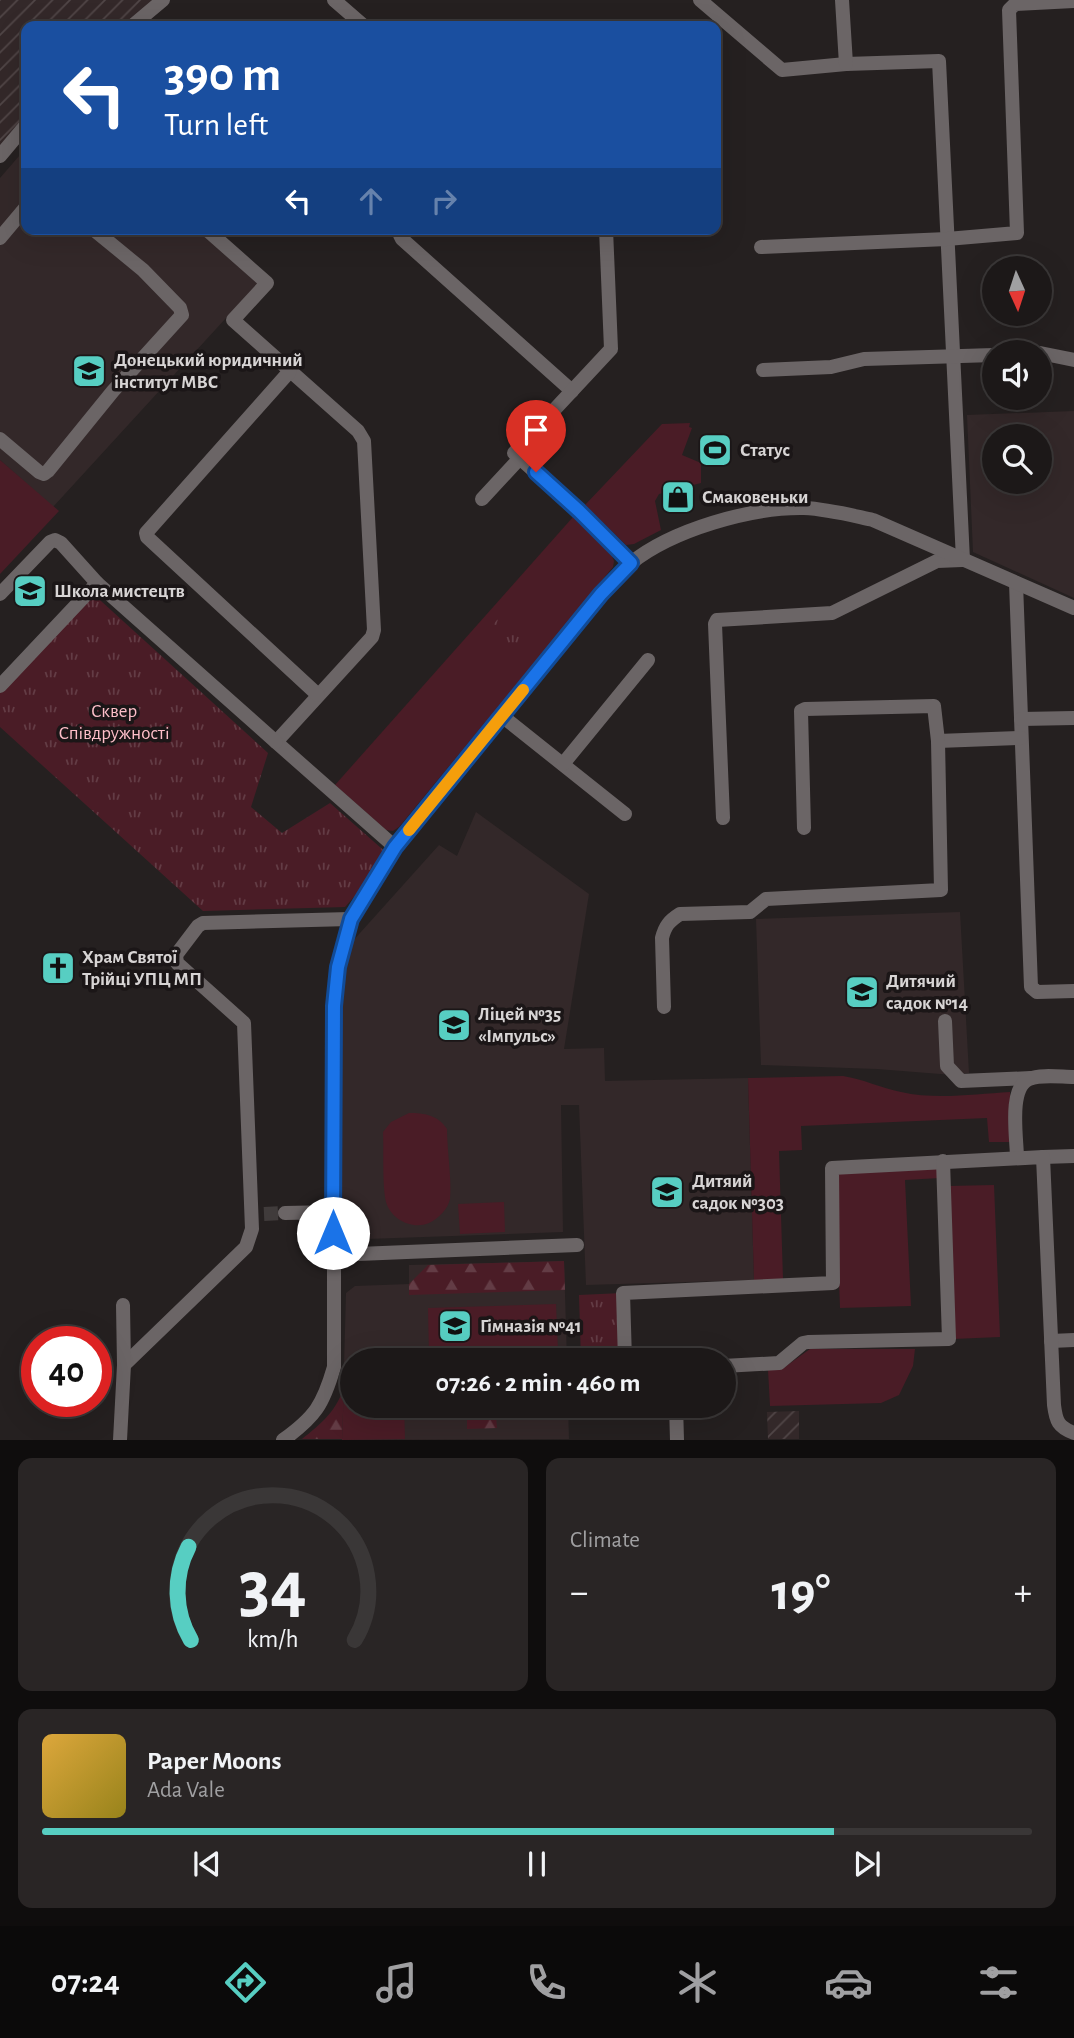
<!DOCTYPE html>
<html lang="en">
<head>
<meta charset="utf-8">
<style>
	:root { --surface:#1c1818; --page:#292525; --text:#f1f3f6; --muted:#a0a0a2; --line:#3a3737; --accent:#57cec2 }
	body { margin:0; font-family:"Alegreya Sans",sans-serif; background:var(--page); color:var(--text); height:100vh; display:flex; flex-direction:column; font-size:26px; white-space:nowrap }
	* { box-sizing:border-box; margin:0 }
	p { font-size:23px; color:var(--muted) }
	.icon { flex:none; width:38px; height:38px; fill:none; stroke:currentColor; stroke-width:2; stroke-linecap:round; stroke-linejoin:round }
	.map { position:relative; height:1440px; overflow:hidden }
	.sheet { display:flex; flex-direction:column; gap:18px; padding:18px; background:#0f0d0d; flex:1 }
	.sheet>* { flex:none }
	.top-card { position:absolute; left:21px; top:21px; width:700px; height:214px; border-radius:14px; box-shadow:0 7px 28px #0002,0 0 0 2px var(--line); background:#1a4fa0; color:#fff; overflow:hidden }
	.needle { width:46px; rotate:177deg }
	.tools { position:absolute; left:982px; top:256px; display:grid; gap:14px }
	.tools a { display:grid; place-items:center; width:70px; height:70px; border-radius:50%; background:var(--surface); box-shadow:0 7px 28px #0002,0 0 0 2px var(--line); font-size:35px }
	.speed { position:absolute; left:21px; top:1326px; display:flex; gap:14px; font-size:35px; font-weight:700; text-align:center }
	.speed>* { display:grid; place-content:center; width:91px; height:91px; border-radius:50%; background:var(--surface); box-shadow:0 7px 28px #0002,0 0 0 2px var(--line); line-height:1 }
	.speed .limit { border:10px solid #d22; background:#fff; color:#111 }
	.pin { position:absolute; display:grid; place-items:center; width:60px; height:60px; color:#fff; margin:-72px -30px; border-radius:50% 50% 50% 0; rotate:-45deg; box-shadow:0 0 7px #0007 }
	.pin .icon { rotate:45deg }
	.me { position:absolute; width:77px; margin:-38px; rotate:0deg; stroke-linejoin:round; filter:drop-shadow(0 0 5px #0008) }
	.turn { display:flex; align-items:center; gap:24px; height:147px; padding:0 28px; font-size:32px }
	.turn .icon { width:91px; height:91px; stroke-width:2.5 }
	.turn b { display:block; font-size:49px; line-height:60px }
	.lanes { display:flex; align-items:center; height:66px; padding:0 28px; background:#0003; justify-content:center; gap:35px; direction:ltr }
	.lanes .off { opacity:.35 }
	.big { font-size:52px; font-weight:600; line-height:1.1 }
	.sheet .widget { flex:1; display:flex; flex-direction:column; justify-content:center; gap:10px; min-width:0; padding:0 24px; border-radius:14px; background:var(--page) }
	.sheet .dial { align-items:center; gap:0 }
	.dial svg { height:182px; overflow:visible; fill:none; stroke:var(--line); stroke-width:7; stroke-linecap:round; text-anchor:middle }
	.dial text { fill:var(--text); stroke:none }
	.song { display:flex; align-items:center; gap:21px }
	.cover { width:84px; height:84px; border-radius:10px; background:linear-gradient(135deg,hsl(40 70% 55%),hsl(50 70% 35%)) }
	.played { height:7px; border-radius:4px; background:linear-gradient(90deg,var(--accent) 80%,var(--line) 80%) }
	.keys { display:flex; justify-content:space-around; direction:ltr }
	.heat { display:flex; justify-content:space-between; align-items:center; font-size:38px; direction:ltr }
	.sheet .tiles { flex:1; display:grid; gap:18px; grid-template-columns:1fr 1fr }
	.widget:last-child { grid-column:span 2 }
	.trip { position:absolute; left:340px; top:1348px; width:396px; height:70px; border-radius:35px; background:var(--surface); box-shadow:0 7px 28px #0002,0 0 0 2px var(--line); font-weight:600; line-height:70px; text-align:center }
	.tab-bar { display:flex; height:112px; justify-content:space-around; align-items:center; background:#0b0a0a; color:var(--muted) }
	.tab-bar .icon { width:49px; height:49px }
	.tab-bar .current { color:var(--accent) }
	.tab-bar b { font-size:32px; color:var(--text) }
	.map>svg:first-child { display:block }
</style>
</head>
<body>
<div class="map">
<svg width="1074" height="1440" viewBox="0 0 1074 1440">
	<defs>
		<pattern id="industrial-furrows" width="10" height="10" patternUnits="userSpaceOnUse" patternTransform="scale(1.75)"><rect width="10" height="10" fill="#332829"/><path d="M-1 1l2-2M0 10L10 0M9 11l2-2" fill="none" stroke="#504647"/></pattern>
		<pattern id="forest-firs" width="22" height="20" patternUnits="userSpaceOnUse" patternTransform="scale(1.75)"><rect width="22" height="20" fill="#4a1c26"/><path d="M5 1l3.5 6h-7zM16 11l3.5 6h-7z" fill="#633c45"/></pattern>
		<pattern id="park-tufts" width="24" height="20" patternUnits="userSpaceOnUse" patternTransform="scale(1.75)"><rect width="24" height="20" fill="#4a1c26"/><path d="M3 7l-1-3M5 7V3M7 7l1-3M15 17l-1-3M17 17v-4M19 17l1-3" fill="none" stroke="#633c45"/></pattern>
	</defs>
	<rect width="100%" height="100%" fill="#252020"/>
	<g fill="#332829" fill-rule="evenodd">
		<polygon points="26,148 26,229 196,229 259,282 53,507 0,460 0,178"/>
		<path d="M 1074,411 L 1074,598 L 973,552 L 967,415 ZM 994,436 L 1040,436 L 1040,481 L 994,481 Z"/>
		<polygon points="476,812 589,894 564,1049 604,1048 605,1081 748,1078 754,1280 586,1285 579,1105 561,1105 563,1232 338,1240 341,1004 342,979 351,943 439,845 457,856"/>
		<polygon points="960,912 969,1073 953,1075 877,1069 761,1065 756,919"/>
		<polygon points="564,1261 567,1360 352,1360 352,1405 568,1405 569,1439 342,1440 346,1293 355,1286 409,1284 409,1265"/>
	</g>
	<g fill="url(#industrial-furrows)">
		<polygon points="0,0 163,0 132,26 26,26 26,125 0,154"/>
		<polygon points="799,1411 799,1439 768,1439 767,1412"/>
	</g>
	<g fill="#4a1c26">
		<polygon points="690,423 689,427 692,428 682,455 701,463 701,483 659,494 655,501 661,530 634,544 626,545 585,505 662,424"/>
		<polygon points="0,460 59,511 0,574"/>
		<polygon points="573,517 611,554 614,561 613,567 399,827 393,831 386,830 335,785"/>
		<path d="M 843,1076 C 863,1079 881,1088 901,1092 C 936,1100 975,1094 1010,1092 L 1011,1142 L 989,1142 L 987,1118 L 801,1126 L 802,1150 L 779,1151 L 783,1279 L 754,1280 L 748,1078 Z"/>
		<path d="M 409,1113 C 424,1113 438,1115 447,1129 C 447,1149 452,1181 450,1199 C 448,1209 438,1219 429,1223 C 413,1230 391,1220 386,1202 C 382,1184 384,1152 383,1132 L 391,1122 Z"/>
		<polygon points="939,1165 940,1178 905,1180 911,1306 840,1308 835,1170"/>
		<polygon points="994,1185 1000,1337 953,1339 948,1186"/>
		<polygon points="504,1202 505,1232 460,1234 458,1204"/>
		<polygon points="556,1304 558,1351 429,1355 428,1308"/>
		<polygon points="810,1349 915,1349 913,1366 899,1395 881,1403 770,1406 768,1370 782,1369"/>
		<polygon points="352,1382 352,1405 404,1405 405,1439 342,1440 344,1385"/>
	</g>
	<g fill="url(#forest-firs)">
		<polygon points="564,1261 565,1290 409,1295 409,1284 428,1265"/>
		<path d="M 344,1385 L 342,1439 L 302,1439 C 320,1425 339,1409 344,1385 Z"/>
		<polygon points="496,1416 497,1428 467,1429 467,1417"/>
	</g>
	<g fill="url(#park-tufts)">
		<polygon points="90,591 268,753 251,807 282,833 330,803 390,856 345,907 203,911 0,727 0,686"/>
		<polygon points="505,611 528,631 505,658 482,637"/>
		<polygon points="623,1293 625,1360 581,1360 579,1295"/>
	</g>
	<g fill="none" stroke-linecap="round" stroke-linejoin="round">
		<polyline stroke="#403b3b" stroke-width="14" stroke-dasharray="14 7" stroke-linecap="butt" points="264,1214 285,1213"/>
		<g stroke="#6b6566" stroke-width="14">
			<polyline points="334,0 364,26"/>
			<polyline points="700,0 782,70 846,64 939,61 963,560"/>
			<polyline points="842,0 846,64"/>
			<polyline points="132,26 163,0"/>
			<polyline points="0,156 26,125"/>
			<polyline points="206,229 267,283 233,320 358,431 364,441 374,630 372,637 276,742 395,847"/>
			<polyline points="403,229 400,235 402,239 572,391"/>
			<polyline points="606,229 611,349 514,453 579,511 631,563"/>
			<polyline points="0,238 26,207"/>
			<polyline points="761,247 947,239 1017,233 1009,10 1015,4 1074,1"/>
			<polyline points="1040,353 1074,360"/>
			<polyline points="763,370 831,367 864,359 994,355"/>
			<polyline points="290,371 146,533 147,537 318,695"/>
			<polyline points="0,439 39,472 44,474 48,471 113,391 182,315 180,308 143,270 93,229"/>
			<polyline points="482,499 520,458"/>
			<polyline points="97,583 276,742"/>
			<polyline points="1016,583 1031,987 1037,992 1074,991"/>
			<polyline points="0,594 50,542 55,540 61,543 97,583 0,686"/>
			<polyline points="502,716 625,814"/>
			<polyline points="1021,719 1074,718"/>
			<polyline points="938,741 1021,738"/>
			<polyline points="563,764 648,660"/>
			<polyline points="723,818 715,624 717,620 832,613 937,561 962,560"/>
			<path d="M 664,1007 L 662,938 C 665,926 669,921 680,914 L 750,912 L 766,899 L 941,890 L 938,741 L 934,706 L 805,709 L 801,711 L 804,828"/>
			<polyline points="945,1021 947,1066 961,1081 1031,1078"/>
			<polyline points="1043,1157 1074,1156"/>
			<path d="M 1017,1158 C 1017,1139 1008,1088 1029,1079 C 1041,1074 1061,1077 1074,1077"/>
			<polyline points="285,1213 333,1212"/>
			<polyline points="334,1255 577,1245"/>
			<polyline points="1051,1341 1074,1340"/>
			<path d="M 625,1360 L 623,1293 L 833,1283 L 832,1168 L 1043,1157 L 1054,1405 C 1056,1421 1058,1427 1074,1433"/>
			<polyline points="124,1365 246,1247 252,1229 244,1023 177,963 176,955 198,926 203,923 350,919"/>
			<polyline points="723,1366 779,1363 803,1343 808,1342 949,1339 943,1161"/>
			<polyline points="676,1405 677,1440"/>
			<polyline points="120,1440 124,1365 123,1305"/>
			<path d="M 283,1440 C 315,1417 323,1405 334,1367 L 334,1006 L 338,967 L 350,919 L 395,847 L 601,594 C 611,584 620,572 631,563 C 672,530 751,507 804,508 C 828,509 850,515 873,520 L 1074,608"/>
		</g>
	</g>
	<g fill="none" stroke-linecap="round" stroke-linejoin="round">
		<g stroke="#114b97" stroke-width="18">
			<polyline id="route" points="333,1233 334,1006 338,967 351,919 395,847 601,594 631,563 579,511 536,472"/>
		</g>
		<use href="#route" stroke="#1a73e8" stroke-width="12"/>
		<polyline stroke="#f59e0b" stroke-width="12" points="409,830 523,690"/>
	</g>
	<defs>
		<g id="university-square" transform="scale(1.75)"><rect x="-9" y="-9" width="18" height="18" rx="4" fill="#57cec2" stroke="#1b1617"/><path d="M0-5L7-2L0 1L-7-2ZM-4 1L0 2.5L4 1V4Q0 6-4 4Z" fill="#111"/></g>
		<g id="stadium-square" transform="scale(1.75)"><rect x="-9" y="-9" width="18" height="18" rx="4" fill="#57cec2" stroke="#1b1617"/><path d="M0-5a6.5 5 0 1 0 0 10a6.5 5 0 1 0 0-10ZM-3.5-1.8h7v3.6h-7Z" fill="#111"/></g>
		<g id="shop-square" transform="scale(1.75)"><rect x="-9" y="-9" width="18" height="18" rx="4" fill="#57cec2" stroke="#1b1617"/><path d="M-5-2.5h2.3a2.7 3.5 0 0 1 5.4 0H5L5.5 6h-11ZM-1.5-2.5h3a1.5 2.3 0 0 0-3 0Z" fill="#111"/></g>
		<g id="school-square" transform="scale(1.75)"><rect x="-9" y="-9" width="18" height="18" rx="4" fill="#57cec2" stroke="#1b1617"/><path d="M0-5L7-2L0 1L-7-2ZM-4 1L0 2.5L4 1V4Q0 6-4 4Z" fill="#111"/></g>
		<g id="church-square" transform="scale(1.75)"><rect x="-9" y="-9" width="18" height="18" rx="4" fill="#57cec2" stroke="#1b1617"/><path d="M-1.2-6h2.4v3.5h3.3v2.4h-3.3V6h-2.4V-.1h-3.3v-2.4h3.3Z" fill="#111"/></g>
	</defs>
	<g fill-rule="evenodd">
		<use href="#university-square" x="89" y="371"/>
		<use href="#stadium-square" x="715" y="450"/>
		<use href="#shop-square" x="678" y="497"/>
		<use href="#school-square" x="30" y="591"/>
		<use href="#church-square" x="58" y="968"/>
		<use href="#school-square" x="862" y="992"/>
		<use href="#school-square" x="454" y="1025"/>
		<use href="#school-square" x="667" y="1192"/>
		<use href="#school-square" x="455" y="1326"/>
	</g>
	<g text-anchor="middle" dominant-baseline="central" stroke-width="7" stroke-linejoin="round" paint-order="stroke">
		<g font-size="19" font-weight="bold" fill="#d7d4d4" stroke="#1b1617" text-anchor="start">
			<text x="114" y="360">Донецький юридичний<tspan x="114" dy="22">інститут МВС</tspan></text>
			<text x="740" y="450">Статус</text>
			<text x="702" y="497">Смаковеньки</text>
			<text x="54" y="591">Школа мистецтв</text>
			<text x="82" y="957">Храм Святої<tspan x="82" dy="22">Трійці УПЦ МП</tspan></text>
			<text x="886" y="981">Дитячий<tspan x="886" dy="22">садок №14</tspan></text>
			<text x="478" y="1014">Ліцей №35<tspan x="478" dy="22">«Імпульс»</tspan></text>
			<text x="692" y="1181">Дитяий<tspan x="692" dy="22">садок №303</tspan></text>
			<text x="480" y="1326">Гімназія №41</text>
		</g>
		<g font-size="19" fill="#febfc9" stroke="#1b1617">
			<text x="114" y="711">Сквер<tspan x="114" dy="22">Співдружності</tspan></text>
		</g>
	</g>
</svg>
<div class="tools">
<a><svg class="needle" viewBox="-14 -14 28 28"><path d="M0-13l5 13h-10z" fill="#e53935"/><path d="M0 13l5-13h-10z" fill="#a0a0a2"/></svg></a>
<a><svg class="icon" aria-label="sound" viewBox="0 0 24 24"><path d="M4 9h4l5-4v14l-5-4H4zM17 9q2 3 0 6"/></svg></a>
<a><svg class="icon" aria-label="search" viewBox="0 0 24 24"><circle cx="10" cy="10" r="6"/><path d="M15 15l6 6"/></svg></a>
</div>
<div class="speed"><div class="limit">40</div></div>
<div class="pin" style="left:536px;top:472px;background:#d93025"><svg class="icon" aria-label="arrive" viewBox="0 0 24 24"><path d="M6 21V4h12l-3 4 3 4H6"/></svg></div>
<svg class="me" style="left:333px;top:1233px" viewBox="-20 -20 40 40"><circle r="19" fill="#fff"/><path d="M0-13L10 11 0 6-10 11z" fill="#1a73e8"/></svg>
<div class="trip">07:26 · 2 min · 460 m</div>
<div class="top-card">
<div class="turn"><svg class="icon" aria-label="left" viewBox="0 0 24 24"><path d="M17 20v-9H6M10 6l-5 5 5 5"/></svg><div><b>390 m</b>Turn left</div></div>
<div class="lanes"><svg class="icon" aria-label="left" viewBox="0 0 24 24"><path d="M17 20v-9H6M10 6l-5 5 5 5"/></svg><svg class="icon off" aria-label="ahead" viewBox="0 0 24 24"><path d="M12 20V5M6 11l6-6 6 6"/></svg><svg class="icon off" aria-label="right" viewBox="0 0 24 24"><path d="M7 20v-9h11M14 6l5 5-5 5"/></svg></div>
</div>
</div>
<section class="sheet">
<div class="tiles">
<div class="widget dial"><svg viewBox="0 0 100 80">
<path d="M14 69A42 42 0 1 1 86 69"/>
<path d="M14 69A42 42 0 0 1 13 28" stroke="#57cec2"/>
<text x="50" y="56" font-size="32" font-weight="700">34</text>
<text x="50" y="72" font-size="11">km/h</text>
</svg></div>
<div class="widget"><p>Climate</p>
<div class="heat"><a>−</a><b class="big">19°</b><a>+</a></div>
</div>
<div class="widget">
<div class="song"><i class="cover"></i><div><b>Paper Moons</b><p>Ada Vale</p></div></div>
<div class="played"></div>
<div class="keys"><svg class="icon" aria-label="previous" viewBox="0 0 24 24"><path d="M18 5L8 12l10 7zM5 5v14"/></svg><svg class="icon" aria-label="pause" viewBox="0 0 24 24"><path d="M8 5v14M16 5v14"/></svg><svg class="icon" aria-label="next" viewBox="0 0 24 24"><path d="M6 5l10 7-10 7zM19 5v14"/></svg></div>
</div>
</div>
</section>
<nav class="tab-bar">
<b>07:24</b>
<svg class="icon current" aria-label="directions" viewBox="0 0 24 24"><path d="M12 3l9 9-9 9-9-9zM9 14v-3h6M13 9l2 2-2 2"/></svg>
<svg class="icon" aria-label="music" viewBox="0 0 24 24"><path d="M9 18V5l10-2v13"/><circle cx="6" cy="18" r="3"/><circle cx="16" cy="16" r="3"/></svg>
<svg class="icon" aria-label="phone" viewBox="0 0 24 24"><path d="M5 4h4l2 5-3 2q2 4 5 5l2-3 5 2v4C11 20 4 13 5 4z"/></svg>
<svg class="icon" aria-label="climate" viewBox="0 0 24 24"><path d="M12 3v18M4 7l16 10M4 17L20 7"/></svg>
<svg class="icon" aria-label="car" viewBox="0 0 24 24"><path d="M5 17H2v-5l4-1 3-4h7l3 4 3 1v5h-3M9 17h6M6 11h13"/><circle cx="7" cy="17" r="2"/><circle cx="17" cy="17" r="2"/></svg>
<svg class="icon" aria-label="filters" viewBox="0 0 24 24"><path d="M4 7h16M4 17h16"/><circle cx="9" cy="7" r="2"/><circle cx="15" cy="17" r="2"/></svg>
</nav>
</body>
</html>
